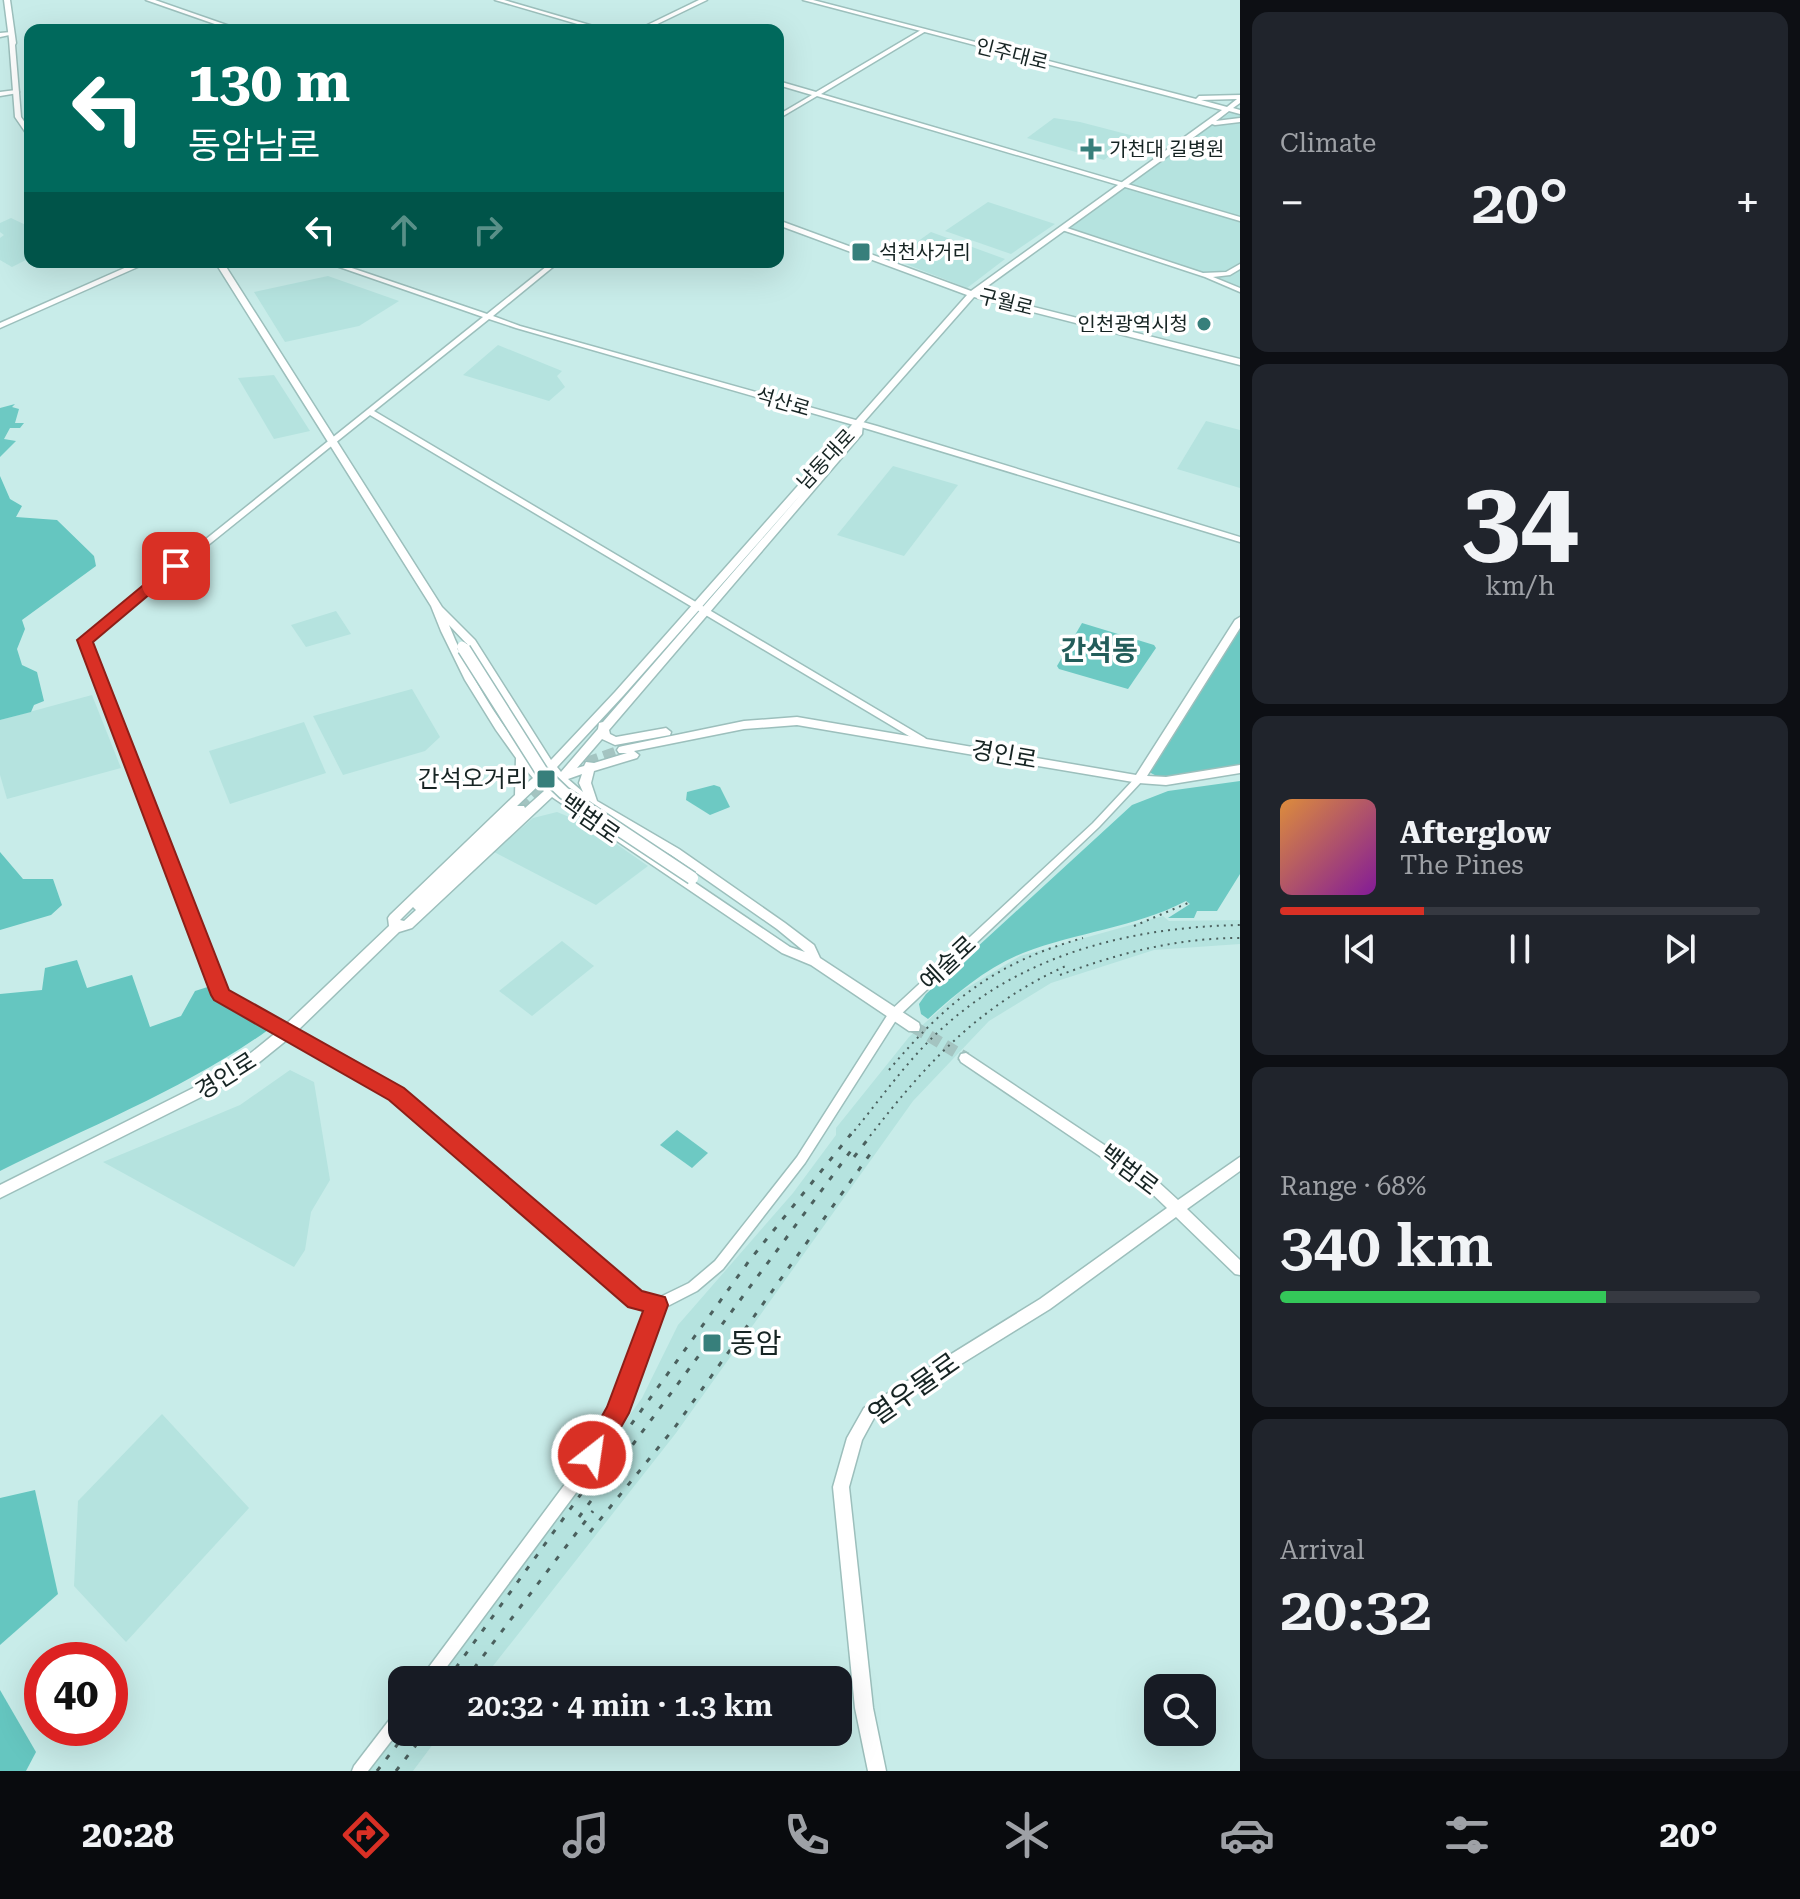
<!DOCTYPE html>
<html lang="en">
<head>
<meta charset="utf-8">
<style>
	:root { --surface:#171b24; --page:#20242c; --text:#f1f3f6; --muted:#9ea1a6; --line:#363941; --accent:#d93025 }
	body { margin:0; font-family:"Roboto Serif","Noto Sans KR",serif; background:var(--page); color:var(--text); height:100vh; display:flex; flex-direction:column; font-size:30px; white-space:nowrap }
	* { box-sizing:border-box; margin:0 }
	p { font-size:26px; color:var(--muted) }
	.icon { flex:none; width:44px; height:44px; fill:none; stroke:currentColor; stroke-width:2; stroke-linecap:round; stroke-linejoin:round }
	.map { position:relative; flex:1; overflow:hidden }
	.details { display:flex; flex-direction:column; gap:12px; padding:12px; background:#0d0f14; width:560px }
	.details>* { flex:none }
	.top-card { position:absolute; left:24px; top:24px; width:760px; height:244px; border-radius:16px; box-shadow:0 8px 32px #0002; background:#00695c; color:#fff; overflow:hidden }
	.controls { position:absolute; left:1144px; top:1674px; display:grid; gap:16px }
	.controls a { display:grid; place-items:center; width:72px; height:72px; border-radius:16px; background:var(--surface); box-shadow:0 8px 32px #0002; font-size:40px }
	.speed { position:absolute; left:24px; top:1642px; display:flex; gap:16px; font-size:40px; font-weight:700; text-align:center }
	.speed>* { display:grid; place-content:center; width:104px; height:104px; border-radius:50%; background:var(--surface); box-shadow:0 8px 32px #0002; line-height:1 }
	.speed .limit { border:12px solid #d22; background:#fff; color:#111 }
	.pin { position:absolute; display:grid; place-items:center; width:68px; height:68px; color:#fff; margin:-34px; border-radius:16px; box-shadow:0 4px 12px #0006 }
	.me { position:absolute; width:88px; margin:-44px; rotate:30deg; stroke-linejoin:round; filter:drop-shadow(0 0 6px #0008) }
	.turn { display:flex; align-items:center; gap:28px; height:168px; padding:0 32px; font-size:36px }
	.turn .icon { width:104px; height:104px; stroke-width:2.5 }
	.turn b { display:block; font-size:56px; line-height:68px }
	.lanes { display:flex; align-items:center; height:76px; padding:0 32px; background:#0003; justify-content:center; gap:40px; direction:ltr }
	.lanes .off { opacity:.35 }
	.big { font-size:60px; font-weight:600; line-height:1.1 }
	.details .widget { flex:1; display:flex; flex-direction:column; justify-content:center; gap:12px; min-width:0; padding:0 28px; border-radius:16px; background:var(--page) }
	.details .dial { align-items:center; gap:0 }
	.dial b { font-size:104px; line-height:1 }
	.song { display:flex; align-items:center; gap:24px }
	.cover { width:96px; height:96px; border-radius:12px; background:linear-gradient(135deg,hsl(30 70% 55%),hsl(290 70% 35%)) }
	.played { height:8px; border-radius:4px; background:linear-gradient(90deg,var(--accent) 30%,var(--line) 30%) }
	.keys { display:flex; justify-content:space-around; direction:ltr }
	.heat { display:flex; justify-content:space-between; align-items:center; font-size:44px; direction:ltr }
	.charge { height:12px; border-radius:6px; background:linear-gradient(90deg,#34c759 68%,var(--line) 0) }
	.trip { position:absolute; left:388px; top:1666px; width:464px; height:80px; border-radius:16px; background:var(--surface); box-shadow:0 8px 32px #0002; font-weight:600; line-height:80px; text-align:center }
	.tab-bar { display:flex; height:128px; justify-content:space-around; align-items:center; background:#090b0e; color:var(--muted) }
	.tab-bar .icon { width:56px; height:56px }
	.tab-bar .selected { color:var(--accent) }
	.tab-bar b { font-size:36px; color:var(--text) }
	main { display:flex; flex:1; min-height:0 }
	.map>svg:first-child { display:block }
</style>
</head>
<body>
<main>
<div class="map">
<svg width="1240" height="1771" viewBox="0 0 1240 1771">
	<rect width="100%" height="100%" fill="#c8ece9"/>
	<g fill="#b5e3df">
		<polygon points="1234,110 1240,112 1240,290 1064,229"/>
		<polygon points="1054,118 1080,122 1134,136 1104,160 1027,138"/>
		<polygon points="988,202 1055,224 1011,254 945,231"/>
		<polygon points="11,218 30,227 30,258 12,267 0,260 0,238 4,235 0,232 0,223"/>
		<polygon points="931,232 1005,259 967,288 893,259"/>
		<polygon points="328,276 399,301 359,326 285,342 254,292"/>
		<polygon points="498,345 562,371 557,376 565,387 549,401 463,375"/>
		<polygon points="274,375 310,431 274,439 238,378"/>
		<polygon points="1206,421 1240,430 1240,488 1177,469"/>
		<polygon points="893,466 958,485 904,556 837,535"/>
		<polygon points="336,611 351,634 306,647 291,625"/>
		<polygon points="412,689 440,737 425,751 343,775 313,716"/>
		<polygon points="92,695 121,768 7,799 0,775 0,720"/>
		<polygon points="304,722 326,773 230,804 209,751"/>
		<polygon points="557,812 589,825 648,866 596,905 494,852 533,818"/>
		<polygon points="1163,916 1169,921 1240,920 1240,944 1154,950 1051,983 989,1021 913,1101 676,1433 482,1680 438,1680 642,1398 678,1325 793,1193 836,1135 836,1128 909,1037 960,992 1020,956"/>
		<polygon points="562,941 594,966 532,1016 499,991"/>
		<polygon points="290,1070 314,1082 330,1180 311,1212 305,1250 294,1267 103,1162 240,1105"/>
		<polygon points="162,1414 249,1508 126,1642 74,1586 78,1501"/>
		<polygon points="402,1726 402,1732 442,1732 413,1771 367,1771"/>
	</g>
	<g fill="#6dc9c3">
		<polygon points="15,404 12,407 19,409 15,423 24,423 20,428 10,428 4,439 16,441 0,457 0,408"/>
		<polygon points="1240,620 1240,769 1166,781 1149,772"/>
		<polygon points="1082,623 1154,645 1156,648 1128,689 1059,669 1057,666"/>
		<path d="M 1240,781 L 1240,874 L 1217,911 L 1197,911 L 1194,918 L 1168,918 L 1190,904 L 1186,901 C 1134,928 1077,932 1023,953 C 986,968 957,993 928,1019 L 921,1014 L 919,1004 L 926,994 L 1132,805 L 1168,791 Z"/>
		<polygon points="714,785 720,787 730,807 710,815 686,800 687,792"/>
		<polygon points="677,1130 708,1153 692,1168 660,1145"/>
	</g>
	<g fill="#65c6c0">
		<polygon points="0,476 10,499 22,506 16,517 57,520 94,556 96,566 22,620 25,629 17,649 22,665 37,672 44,701 34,705 31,712 0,720"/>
		<polygon points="0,852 23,879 53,879 62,905 51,915 0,930"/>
		<path d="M 77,960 L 87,988 L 132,975 L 150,1027 L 181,1016 L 195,991 L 217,984 L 216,1000 L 268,1030 C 185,1089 90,1126 0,1171 L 0,994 L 42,990 L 45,968 Z"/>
		<polygon points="35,1490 58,1594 0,1645 0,1498"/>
		<polygon points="0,1690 36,1752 26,1771 0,1771"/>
	</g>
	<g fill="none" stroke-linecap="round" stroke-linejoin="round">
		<g stroke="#a4c4c1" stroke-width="12" stroke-dasharray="12 6" stroke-linecap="butt">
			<polyline points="570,769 623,750"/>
			<polyline points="520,809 554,778"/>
			<polyline points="914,1027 966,1058"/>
		</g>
		<g stroke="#9cbfbc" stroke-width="3">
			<g id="minor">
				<polygon points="495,0 504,0 607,30 598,30"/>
				<polygon points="921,30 926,31 821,94 1240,217 1240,221 817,96 778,119 778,115 812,95 778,85 778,81 816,92"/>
				<polygon points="0,33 11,32 14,34 0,37"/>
				<polygon points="16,90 19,92 18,93 0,96 0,92"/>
				<polygon points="1064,227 1203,273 1226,272 1240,264 1240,269 1230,275 1213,277 1240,288 1240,292 1205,277 1062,230 1061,229"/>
				<polygon points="325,262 334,262 487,314 552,262 559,262 493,316 520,326 877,426 1240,537 1240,542 871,430 516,328 489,319 374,411 925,738 927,740 925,742 919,742 370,415 89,641 225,992 400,1091 639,1295 656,1299 689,1283 715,1261 797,1157 890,1011 1093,823 1136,777 1142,777 1144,779 1099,827 898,1017 805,1163 723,1269 697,1291 662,1309 622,1417 584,1482 437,1680 421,1680 423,1675 574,1472 612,1410 649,1309 632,1304 392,1097 217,998 80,640 483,317"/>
				<polygon points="402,1708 402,1727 368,1771 352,1771 354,1766 397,1710"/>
			</g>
		</g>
		<g stroke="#9cbfbc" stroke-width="3">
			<g id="major">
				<polygon points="4,0 10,0 16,43 15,45 21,117 30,130 30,137 28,136 15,117 9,39"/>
				<polygon points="146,0 155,0 241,30 232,30"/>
				<polygon points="699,0 707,0 645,30 637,30"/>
				<path d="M 803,0 L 813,0 L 1196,99 L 1199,96 L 1240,95 L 1240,103 L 1233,108 L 1240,110 L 1240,114 L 1229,111 L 1216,121 L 1240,118 L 1240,122 L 1215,125 L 1212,124 L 978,293 L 1240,359 L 1240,365 L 974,297 L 863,423 L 862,434 L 609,730 L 610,734 L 616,737 L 666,728 L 671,732 L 670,735 L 615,745 L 602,739 L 577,768 L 584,766 L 586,762 L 594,763 L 627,753 L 619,753 L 617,750 L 619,747 L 623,746 L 744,721 L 797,717 L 1136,775 L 1235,620 L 1240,617 L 1240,628 L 1147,776 L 1166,777 L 1240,765 L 1240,773 L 1166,785 L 1139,783 L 797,725 L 744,729 L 634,751 L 639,755 L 637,758 L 594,771 L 591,783 L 597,801 L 679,849 L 785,923 L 814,945 L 820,958 L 919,1023 L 920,1027 L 919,1031 L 909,1031 L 811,965 L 782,953 L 552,797 L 412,928 L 399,932 L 293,1035 L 241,1077 L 0,1198 L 0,1185 L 231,1069 L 283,1027 L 389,926 L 388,918 L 390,915 L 515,795 L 516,758 L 496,730 L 465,680 L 441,631 L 431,606 L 215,262 L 223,262 L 442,607 L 475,640 L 551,760 L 615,692 L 967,295 L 778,225 L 778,220 L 971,291 L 1222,110 ZM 1237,99 L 1227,107 L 1201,100 ZM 803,492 L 603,722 L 599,723 L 598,729 L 561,772 L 557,767 L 623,696 ZM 449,625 L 467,644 L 544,767 L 539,771 C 502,728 470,678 449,625 ZM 527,771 L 533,778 L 525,785 ZM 550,774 L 555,779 L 551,784 L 546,778 ZM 582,774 L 579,783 L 583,792 L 568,779 ZM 539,785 L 544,791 L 525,808 L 524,806 L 517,806 ZM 561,786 L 571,796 L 589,808 L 671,855 L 777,929 L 805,952 L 790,947 L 558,790 ZM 413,907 L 416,910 L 404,921 L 400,920 Z"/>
				<polygon points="138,262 149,262 0,328 0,323"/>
				<polygon points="966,1053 1154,1178 1178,1200 1240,1157 1240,1171 1187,1209 1240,1260 1240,1275 1235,1274 1176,1217 1050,1309 874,1418 862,1440 849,1487 873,1708 886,1771 868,1771 855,1708 833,1487 847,1438 864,1408 1040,1299 1167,1208 1144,1186 961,1062 959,1058 961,1054"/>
			</g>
		</g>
		<use href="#minor" fill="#fff" fill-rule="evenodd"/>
		<use href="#major" fill="#fff" fill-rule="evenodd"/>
		<g stroke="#4b605e" stroke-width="2" stroke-dasharray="2 5" stroke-linecap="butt">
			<polyline points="1134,926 1188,903"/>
			<path d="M 1060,975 C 1119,953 1177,938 1240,938"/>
			<path d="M 889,1070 C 946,1002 996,962 1083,938"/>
			<path d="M 850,1136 C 881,1099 909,1057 946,1025 C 1026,953 1134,927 1240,925"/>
			<path d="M 870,1136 C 928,1061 981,1004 1068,965"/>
		</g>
		<g stroke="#4b605e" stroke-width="3" stroke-dasharray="5 10" stroke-linecap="butt">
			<polyline points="854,1157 872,1134"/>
			<polyline points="579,1517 856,1144"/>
			<polyline points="590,1532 675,1427 873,1150"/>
			<polyline points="447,1680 749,1261 851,1134"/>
			<polyline points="465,1680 593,1511"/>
			<polyline points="377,1771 407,1732"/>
			<polyline points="396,1771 426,1732"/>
		</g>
		<g stroke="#9cbfbc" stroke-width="11" stroke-linecap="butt">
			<polyline id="major-bridge-far1" points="462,646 465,651"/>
		</g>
		<g stroke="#9cbfbc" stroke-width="15" stroke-linecap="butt">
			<polyline id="major-bridge" points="464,649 542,772 564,793 692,878"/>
		</g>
		<use href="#major-bridge-far1" stroke="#fff" stroke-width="9"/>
		<use href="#major-bridge" stroke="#fff" stroke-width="12"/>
	</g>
	<polygon fill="#d93025" stroke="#8d1f18" stroke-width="2" points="170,563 183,566 93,642 229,990 404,1088 642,1291 665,1297 668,1305 629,1413 600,1464 592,1467 583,1464 580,1455 607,1407 643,1311 628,1307 389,1100 214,1000 211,995 77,640"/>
	<g fill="#377f7b" stroke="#fff" stroke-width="3">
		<path d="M1087 137h8v8h8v8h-8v8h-8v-8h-8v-8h8z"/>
		<rect x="851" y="242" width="20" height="20" rx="4"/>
		<circle cx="1204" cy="324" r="8"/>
		<rect x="536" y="769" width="20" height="20" rx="4"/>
		<rect x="702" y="1333" width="20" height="20" rx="4"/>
	</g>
	<g text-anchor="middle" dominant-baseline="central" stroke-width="7" stroke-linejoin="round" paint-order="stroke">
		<g font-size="20" fill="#162423" stroke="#fff">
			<text transform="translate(1012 54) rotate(14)">인주대로</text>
			<text transform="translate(1006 302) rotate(14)">구월로</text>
			<text transform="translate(783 402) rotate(16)">석산로</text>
			<text transform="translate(826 459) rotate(-47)">남동대로</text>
		</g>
		<g font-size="20" fill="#162423" stroke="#fff" text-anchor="start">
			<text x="1109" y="149">가천대 길병원</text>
			<text x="879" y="252">석천사거리</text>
			<text x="1188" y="324" text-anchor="end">인천광역시청</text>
		</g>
		<g font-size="24" fill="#162423" stroke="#fff">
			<text transform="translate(1004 755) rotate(10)">경인로</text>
			<text transform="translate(590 819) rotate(35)">백범로</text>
			<text transform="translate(948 963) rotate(-43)">예술로</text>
			<text transform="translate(226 1076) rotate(-32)">경인로</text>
			<text transform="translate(1129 1170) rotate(37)">백범로</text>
		</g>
		<g font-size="24" fill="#162423" stroke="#fff" text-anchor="end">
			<text x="528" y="779">간석오거리</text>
		</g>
		<g font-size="28" font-weight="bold" fill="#235d5a" stroke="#fff">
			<text x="1099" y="650">간석동</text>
		</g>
		<g font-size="28" fill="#162423" stroke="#fff" text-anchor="start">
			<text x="730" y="1343">동암</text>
		</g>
		<g font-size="28" fill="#162423" stroke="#fff">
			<text transform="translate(914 1389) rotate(-35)">열우물로</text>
		</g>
	</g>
</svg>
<div class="controls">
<a><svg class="icon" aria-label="search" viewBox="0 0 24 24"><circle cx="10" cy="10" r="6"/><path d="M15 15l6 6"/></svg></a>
</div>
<div class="speed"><div class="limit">40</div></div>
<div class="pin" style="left:176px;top:566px;background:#d93025"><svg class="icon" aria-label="arrive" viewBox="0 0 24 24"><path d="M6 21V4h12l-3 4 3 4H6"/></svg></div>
<svg class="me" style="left:592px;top:1455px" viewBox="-20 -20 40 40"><circle r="17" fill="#d93025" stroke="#fff" stroke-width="3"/><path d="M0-11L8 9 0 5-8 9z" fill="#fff"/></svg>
<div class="trip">20:32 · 4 min · 1.3 km</div>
<div class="top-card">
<div class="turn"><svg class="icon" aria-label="left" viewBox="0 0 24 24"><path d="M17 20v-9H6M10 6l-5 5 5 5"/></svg><div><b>130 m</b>동암남로</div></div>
<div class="lanes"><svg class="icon" aria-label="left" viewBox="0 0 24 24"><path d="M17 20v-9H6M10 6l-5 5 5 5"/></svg><svg class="icon off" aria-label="ahead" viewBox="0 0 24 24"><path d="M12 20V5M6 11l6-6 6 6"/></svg><svg class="icon off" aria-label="right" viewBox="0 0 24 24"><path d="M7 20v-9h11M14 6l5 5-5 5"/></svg></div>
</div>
</div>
<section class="details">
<div class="widget"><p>Climate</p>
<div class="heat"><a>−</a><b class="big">20°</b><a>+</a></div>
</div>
<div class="widget dial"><b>34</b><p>km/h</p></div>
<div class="widget">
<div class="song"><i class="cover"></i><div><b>Afterglow</b><p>The Pines</p></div></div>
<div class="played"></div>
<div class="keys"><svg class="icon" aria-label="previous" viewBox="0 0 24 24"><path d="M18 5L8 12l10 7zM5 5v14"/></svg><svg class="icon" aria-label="pause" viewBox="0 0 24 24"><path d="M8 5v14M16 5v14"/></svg><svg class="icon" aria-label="next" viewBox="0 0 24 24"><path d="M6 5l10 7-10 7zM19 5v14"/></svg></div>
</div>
<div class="widget"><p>Range · 68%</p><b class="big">340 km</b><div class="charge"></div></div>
<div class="widget"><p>Arrival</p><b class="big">20:32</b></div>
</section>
</main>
<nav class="tab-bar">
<b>20:28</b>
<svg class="icon selected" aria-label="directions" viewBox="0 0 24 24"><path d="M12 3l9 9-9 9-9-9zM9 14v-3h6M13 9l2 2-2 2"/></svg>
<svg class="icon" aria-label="music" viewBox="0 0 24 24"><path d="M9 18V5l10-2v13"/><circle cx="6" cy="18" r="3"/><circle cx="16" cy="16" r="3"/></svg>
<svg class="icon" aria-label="phone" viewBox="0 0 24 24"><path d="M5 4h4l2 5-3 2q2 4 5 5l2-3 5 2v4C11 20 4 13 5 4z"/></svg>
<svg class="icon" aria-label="climate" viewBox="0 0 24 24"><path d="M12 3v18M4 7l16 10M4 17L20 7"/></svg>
<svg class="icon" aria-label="car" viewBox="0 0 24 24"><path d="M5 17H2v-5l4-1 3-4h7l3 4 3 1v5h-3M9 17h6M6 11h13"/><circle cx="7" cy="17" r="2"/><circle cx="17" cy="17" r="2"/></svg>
<svg class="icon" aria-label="filters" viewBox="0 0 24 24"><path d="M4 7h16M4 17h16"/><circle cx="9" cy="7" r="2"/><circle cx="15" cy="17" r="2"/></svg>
<b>20°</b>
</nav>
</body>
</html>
